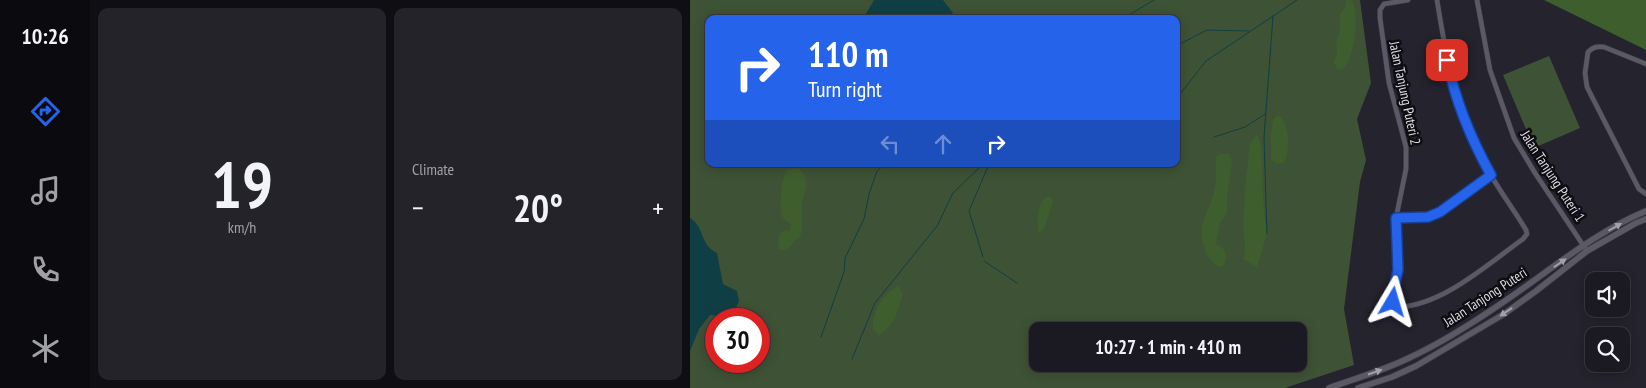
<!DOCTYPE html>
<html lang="en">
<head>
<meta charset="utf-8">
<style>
	:root { --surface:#1b1a22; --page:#24232a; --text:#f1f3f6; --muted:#a0a1a5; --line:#393840; --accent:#2563eb }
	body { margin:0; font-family:"PT Sans Narrow",sans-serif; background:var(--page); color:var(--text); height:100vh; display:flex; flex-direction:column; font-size:19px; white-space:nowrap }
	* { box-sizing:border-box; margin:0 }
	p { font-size:16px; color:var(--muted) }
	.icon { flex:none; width:28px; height:28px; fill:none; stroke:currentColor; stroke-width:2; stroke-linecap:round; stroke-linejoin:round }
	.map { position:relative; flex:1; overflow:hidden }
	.side { display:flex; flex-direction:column; gap:8px; padding:8px; background:#0f0e13; width:600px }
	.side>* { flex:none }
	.guide { position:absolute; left:15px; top:15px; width:475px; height:152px; border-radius:10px; box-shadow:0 2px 12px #0003,0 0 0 1px var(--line); background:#2563eb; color:#fff; overflow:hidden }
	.buttons { position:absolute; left:895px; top:272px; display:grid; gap:10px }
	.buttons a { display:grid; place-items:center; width:45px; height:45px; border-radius:10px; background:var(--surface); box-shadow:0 2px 12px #0003,0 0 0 1px var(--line); font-size:25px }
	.speed { position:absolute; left:15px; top:308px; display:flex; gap:10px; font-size:25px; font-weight:700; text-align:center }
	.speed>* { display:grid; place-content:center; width:65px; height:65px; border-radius:50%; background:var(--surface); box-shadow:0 2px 12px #0003,0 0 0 1px var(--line); line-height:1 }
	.speed .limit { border:8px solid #d22; background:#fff; color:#111 }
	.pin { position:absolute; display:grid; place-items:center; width:42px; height:42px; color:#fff; margin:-21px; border-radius:10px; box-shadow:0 2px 8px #0006 }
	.me { position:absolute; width:55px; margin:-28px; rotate:7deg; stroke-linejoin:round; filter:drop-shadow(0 0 4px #0008) }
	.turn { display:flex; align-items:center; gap:18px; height:105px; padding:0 20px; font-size:22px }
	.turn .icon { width:65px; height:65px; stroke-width:2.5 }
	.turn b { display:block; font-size:35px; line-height:42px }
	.lanes { display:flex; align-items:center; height:48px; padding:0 20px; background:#0003; justify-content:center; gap:25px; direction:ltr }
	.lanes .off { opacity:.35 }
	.big { font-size:38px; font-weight:800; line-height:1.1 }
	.side .tile { flex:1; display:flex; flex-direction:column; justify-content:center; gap:8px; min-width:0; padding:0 18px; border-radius:10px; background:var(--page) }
	.side .dial { align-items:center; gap:0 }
	.dial b { font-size:65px; line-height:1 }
	.heat { display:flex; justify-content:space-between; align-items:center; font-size:28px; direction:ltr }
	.side .tiles { flex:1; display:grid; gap:8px; grid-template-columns:repeat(2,1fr) }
	.trip { position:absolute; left:339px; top:322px; width:278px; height:50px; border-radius:10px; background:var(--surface); box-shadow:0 2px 12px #0003,0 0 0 1px var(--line); font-weight:800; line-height:50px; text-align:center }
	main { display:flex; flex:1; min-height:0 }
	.menu { display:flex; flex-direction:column; width:90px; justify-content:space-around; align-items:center; background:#0b0a0e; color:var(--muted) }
	.menu .icon { width:35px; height:35px }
	.menu .current { color:var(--accent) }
	.menu b { font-size:22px; color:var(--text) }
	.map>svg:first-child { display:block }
</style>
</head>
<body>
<main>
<nav class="menu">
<b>10:26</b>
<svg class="icon current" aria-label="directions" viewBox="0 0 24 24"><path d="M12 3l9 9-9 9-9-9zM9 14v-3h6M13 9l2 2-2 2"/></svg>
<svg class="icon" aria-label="music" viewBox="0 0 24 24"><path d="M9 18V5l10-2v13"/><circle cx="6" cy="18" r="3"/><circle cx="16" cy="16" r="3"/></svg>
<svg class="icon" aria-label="phone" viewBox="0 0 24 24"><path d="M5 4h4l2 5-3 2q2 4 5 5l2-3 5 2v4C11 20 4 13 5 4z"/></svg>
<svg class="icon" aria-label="climate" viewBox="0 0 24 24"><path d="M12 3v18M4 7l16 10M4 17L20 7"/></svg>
</nav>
<section class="side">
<div class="tiles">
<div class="tile dial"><b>19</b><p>km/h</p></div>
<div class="tile"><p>Climate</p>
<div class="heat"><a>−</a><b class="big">20°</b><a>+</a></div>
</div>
</div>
</section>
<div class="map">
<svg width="956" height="388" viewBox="0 0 956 388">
	<rect width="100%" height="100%" fill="#24232e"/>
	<g fill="#3e5235" fill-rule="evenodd">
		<path d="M 0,0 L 670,0 L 681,83 L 667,119 L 676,160 L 670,182 L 654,309 L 664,365 L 595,388 L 0,388 ZM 19,19 L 486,19 L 486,164 L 19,164 ZM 26,319 L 69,319 L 69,361 L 26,361 ZM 348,331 L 608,331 L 608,364 L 348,364 Z"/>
		<polygon points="859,56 890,128 844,148 813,75"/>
	</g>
	<g fill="#3e5e2d">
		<path d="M 656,0 L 661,0 C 671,13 664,59 653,69 L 647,70 L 644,62 L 647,54 L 646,43 L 650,31 L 650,14 L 655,8 Z"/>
		<polygon points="854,0 956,0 956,50"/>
		<path d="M 588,115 C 601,125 600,149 594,163 L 585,163 L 581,160 L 581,134 L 583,119 Z"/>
		<polygon points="567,134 571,144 574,213 577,234 567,267 553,259 555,247 553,225 555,188 560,144"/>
		<path d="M 529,154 L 539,154 L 542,161 L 537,197 L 537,213 L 530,223 L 526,244 C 536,249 539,256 533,266 L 529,267 C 515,259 508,237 513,222 C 517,211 522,201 525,188 C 527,178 525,168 526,157 Z"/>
		<path d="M 98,169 L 109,169 C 123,182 113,192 112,206 C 111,216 115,229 109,238 C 108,238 103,242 103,243 C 98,248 98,250 90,250 L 88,243 L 89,235 L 93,231 L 100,230 L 101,224 C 97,222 94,220 92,216 C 89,205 91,177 98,169 Z"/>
		<path d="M 357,197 L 361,197 L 363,202 C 358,212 358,226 350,233 L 348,232 C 347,221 347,202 357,197 Z"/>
		<path d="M 208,286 L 213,294 C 208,310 204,327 189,335 L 183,330 C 182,311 192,295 208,286 Z"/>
	</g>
	<g fill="#0f3f44">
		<polygon points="184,0 253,0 263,13 256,19 173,19"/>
		<path d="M 0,218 C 15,227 9,244 27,253 L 33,284 L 47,291 L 49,301 L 44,312 L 36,316 L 20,315 L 9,329 L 0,351 Z"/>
	</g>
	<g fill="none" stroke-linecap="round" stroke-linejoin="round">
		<g stroke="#0f3f44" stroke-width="1">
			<polyline points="432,19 464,0"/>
			<polyline points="486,46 517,30 559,31"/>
			<polyline points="486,99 516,61 607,0"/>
			<polyline points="524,137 555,127 575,114"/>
			<polyline points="577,234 574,137 583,16"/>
			<polyline points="293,257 279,211 299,164"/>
			<polyline points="294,261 327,283"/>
			<polyline points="131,337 154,272 155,258 174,219 179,194 187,171 195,164"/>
			<polyline points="162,359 185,303 247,226 263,193 293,164"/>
		</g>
		<g stroke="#3f3e47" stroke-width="5.5">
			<g id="minor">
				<path d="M 718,0 L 694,4 L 690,10 L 690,18 L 699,83 L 716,147 L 716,169 L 706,218 L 708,270 L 702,297 L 705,306 L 709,307 C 753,305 798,264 833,239 L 837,234 L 836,230 C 821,205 802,181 790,155 C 764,104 756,56 747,0"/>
				<polyline points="787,0 800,70 824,138 845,173 897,251"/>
				<path d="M 956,64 L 914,47 C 907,46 903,47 898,52 L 895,73 L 897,87 L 949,189 L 956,194"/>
				<polyline points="706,218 738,217 750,212 801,175"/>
			</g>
		</g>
		<g stroke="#3f3e47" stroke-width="7">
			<g id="tertiary">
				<path d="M 639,388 C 667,378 695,370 721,357 C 751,343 781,324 809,305 C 857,273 903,233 956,211"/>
				<polyline points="668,388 702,377 726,366 814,314 846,291 897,251 946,223 956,219"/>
			</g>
		</g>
		<use href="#minor" stroke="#5b5966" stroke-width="4.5"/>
		<use href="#tertiary" stroke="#5b5966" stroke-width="5.5"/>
	</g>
	<defs><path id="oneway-solid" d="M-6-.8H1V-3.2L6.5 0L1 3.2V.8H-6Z" transform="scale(1.25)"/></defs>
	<g fill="#a2a1ab">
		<use href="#oneway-solid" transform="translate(925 227) rotate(-30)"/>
		<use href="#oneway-solid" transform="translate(870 263) rotate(-35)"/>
		<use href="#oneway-solid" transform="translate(816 312) rotate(146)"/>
		<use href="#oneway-solid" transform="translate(685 372) rotate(-19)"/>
	</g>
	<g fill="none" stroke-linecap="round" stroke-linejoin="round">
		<g stroke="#184099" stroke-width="12">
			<path id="route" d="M 703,302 L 702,297 L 708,270 L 706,218 L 738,217 L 750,212 L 801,175 C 781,139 765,100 757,60"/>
		</g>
		<use href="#route" stroke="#2563eb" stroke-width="9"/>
	</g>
	<g text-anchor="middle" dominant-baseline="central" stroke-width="5" stroke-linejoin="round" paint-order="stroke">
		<g font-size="14" fill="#dcdce3" stroke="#0e0d12">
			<text transform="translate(715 93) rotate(78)">Jalan Tanjung Puteri 2</text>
			<text transform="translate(863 176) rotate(57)">Jalan Tanjung Puteri 1</text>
			<text transform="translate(795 297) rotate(-33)">Jalan Tanjong Puteri</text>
		</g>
	</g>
</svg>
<div class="buttons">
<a><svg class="icon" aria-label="sound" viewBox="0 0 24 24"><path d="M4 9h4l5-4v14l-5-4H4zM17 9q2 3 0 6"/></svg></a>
<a><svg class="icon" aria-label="search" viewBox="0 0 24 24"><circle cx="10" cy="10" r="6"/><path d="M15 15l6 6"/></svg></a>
</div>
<div class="speed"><div class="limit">30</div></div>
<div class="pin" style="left:757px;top:60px;background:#d93025"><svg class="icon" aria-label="arrive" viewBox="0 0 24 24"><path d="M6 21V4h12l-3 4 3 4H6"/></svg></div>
<svg class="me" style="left:703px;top:302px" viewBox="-20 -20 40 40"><path d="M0-17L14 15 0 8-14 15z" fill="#2563eb" stroke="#fff" stroke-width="4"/></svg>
<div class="trip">10:27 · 1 min · 410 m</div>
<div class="guide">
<div class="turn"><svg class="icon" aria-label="right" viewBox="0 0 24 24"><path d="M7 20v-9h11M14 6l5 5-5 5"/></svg><div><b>110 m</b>Turn right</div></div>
<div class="lanes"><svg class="icon off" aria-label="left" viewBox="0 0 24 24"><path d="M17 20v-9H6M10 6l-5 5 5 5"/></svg><svg class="icon off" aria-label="ahead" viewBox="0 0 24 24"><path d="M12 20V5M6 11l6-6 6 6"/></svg><svg class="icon" aria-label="right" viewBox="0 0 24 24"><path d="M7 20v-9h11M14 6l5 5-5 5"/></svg></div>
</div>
</div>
</main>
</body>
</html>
